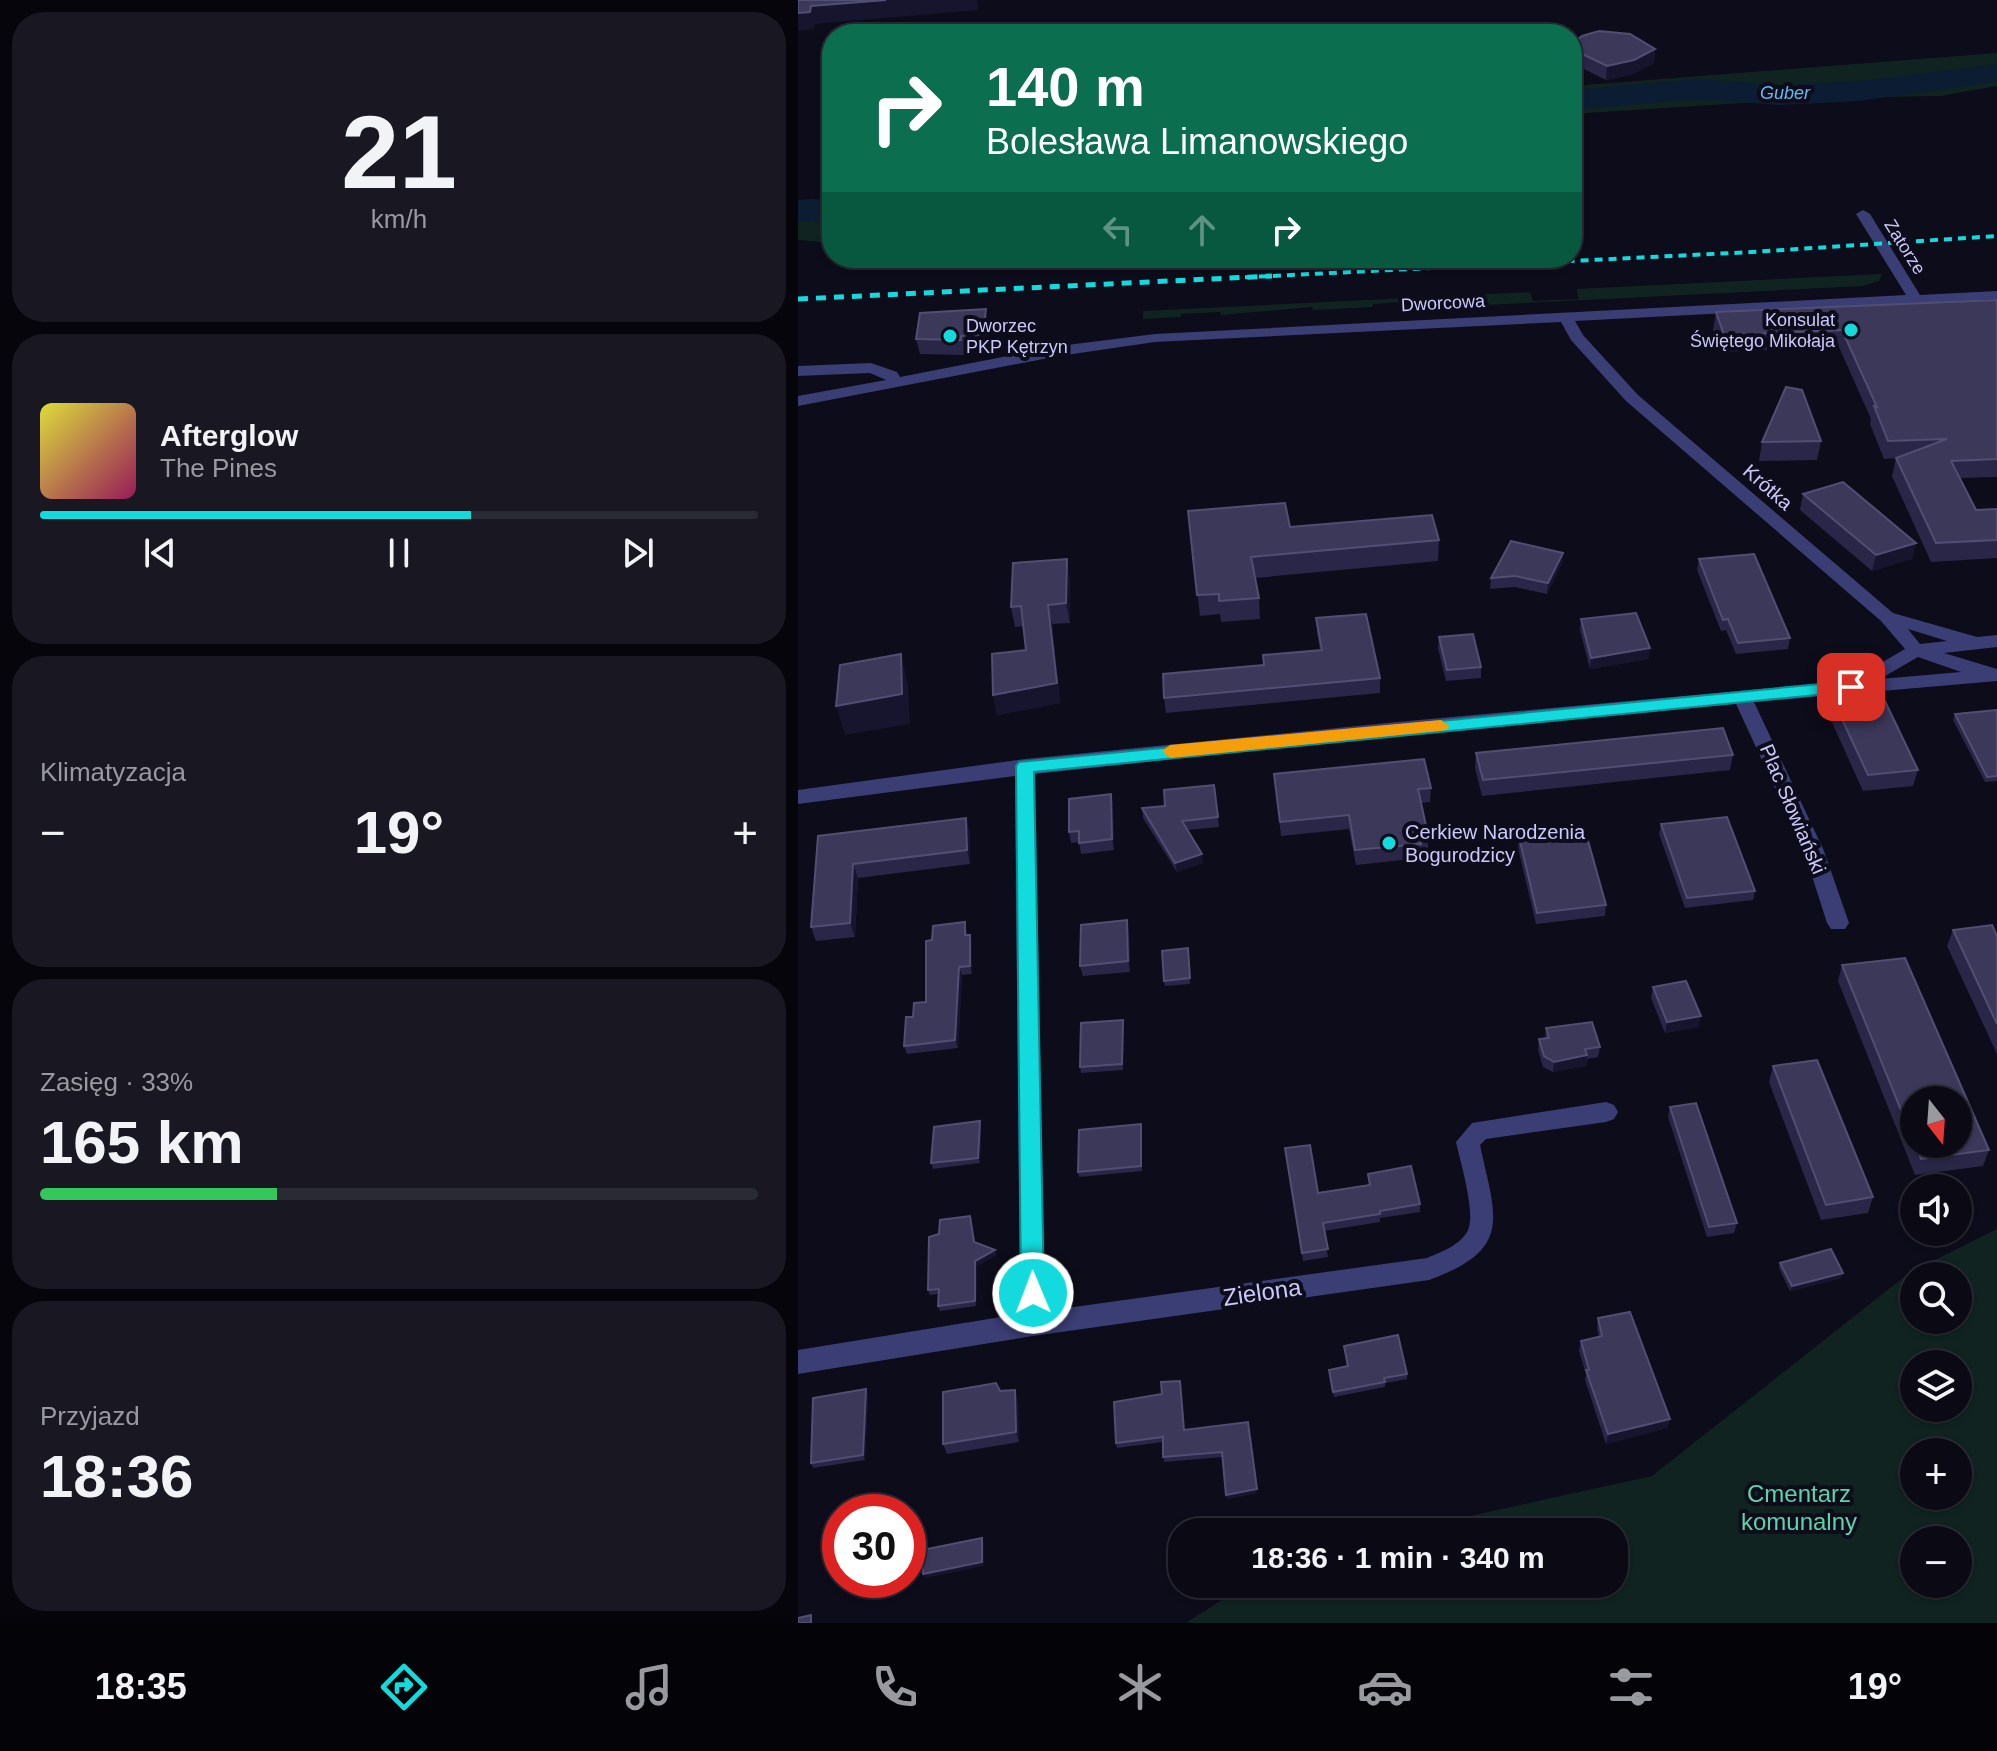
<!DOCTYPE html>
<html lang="pl">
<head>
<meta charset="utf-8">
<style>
	:root { --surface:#0a0914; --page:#181722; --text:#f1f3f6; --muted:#999aa0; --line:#2a2a34; --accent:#12dadd }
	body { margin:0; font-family:Helvetica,sans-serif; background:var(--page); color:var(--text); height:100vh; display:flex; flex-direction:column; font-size:30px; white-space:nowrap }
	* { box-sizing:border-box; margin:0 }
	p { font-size:26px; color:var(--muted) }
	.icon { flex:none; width:44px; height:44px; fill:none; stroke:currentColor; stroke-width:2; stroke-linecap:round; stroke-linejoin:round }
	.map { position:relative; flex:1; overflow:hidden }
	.sheet { display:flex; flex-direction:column; gap:12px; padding:12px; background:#06050b; width:798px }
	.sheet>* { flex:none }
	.top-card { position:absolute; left:24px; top:24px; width:760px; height:244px; border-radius:32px; box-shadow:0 2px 6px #0004,0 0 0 2px var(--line); background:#0b6e4f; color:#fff; overflow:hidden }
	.needle { width:52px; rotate:163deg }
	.buttons { position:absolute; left:1102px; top:1086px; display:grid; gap:16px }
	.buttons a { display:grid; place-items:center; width:72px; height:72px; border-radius:50%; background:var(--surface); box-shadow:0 2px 6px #0004,0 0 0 2px var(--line); font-size:40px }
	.speed { position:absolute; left:24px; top:1494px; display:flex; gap:16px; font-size:40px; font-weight:700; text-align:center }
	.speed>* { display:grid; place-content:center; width:104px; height:104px; border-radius:50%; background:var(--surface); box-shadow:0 2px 6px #0004,0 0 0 2px var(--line); line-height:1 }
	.speed .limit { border:12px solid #d22; background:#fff; color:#111 }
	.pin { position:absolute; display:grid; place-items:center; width:68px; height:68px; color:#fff; margin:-34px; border-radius:16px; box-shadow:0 4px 12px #0006 }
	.me { position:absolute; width:88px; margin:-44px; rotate:359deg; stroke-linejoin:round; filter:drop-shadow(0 0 6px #0008) }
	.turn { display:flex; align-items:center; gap:28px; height:168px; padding:0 32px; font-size:36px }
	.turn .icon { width:104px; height:104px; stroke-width:2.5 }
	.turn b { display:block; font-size:56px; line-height:68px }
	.lanes { display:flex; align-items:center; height:76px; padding:0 32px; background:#0003; justify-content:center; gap:40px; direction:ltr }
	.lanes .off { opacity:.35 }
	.big { font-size:60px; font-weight:700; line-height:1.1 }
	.sheet .card { flex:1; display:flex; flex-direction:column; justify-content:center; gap:12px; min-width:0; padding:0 28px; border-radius:32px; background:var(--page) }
	.sheet .dial { align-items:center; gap:0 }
	.dial b { font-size:104px; line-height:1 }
	.song { display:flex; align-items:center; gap:24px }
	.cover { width:96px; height:96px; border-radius:12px; background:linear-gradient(135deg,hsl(60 70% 55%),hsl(330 70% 35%)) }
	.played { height:8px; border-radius:4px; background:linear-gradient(90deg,var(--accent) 60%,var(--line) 60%) }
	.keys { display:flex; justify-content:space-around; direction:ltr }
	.heat { display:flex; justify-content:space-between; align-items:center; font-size:44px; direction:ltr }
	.charge { height:12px; border-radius:6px; background:linear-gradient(90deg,#34c759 33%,var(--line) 0) }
	.trip { position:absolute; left:370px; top:1518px; width:460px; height:80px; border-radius:32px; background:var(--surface); box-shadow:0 2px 6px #0004,0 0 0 2px var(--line); font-weight:700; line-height:80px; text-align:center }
	.tab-bar { display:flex; height:128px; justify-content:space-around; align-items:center; background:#040408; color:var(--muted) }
	.tab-bar .icon { width:56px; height:56px }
	.tab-bar .on { color:var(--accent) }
	.tab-bar b { font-size:36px; color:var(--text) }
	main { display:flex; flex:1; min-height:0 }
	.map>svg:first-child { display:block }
</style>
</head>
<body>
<main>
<section class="sheet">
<div class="card dial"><b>21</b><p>km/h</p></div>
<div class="card">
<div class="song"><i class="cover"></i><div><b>Afterglow</b><p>The Pines</p></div></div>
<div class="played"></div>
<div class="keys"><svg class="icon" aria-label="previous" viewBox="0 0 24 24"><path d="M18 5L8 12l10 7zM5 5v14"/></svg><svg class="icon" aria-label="pause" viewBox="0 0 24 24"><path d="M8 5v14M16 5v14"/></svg><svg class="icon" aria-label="next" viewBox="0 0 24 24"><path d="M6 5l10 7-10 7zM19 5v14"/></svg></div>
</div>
<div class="card"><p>Klimatyzacja</p>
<div class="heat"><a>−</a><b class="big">19°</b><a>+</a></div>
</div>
<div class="card"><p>Zasięg · 33%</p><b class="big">165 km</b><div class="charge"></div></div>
<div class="card"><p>Przyjazd</p><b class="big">18:36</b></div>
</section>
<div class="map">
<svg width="1199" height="1623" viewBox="0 0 1199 1623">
	<rect width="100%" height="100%" fill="#0d0c1a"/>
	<g fill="#102321" fill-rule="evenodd">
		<polygon points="1199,53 1199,86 1142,96 1020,98 774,114 774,86"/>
		<polygon points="34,199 34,243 0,240 0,200"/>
		<polygon points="1084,274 1081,281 1065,286 627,308 620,305 601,306 600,302 575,304 575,307 515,310 514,307 423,315 422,312 383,314 383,317 345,319 345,311 732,292 735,301 780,299 779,289"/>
		<path d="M 1199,1229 L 1199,1623 L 388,1623 L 448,1584 L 816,1584 L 816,1532 L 599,1532 L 854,1476 L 1111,1273 ZM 1116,1276 L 1160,1276 L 1160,1320 L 1116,1320 ZM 1160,1364 L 1160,1408 L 1116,1408 L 1116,1364 ZM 1160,1452 L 1160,1496 L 1116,1496 L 1116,1452 ZM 1116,1540 L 1160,1540 L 1160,1584 L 1116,1584 Z"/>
	</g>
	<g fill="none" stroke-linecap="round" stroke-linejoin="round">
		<g fill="#0c1d33" fill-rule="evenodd">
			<polygon points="1199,64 1199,82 1060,101 983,105 899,99 774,110 774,90 899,79 983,85 1060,81"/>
			<polygon points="34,198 34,220 0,222 0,200"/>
		</g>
		<path fill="#3b3d75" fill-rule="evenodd" d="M 1065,210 L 1072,214 L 1122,295 L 1199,291 L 1199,299 L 777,321 L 785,335 L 840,395 L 1095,613 L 1179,637 L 1199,635 L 1199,647 L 1146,653 L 1199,669 L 1199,681 L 956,702 L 1026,851 L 1051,923 L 1047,929 L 1033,929 L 1029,923 L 1006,851 L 938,704 L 599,735 L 237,774 L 247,1311 L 629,1258 C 643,1252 663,1245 670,1230 C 678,1213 662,1161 658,1142 L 674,1123 L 808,1102 L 816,1105 L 820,1112 L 816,1119 L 808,1122 L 688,1139 L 682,1145 C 698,1219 715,1249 631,1280 L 235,1336 L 0,1374 L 0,1350 L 222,1314 L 217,776 L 0,804 L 0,790 L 227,759 L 599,722 L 1052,681 L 1107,649 L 1083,621 L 828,401 L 773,340 L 763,322 L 357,342 L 261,356 L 0,406 L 0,396 L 88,380 L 72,373 L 0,376 L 0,366 L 73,363 L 99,372 L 102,377 L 261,346 L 357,334 L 1108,295 L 1058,214 ZM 1110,629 L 1149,641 L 1122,644 ZM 1120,657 L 1163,672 L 1082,679 Z"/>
		<polyline stroke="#12dadd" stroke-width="4" stroke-dasharray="8 6" stroke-linecap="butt" points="433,278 954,252 1199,236"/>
		<polyline stroke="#12dadd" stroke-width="5" stroke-dasharray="10 8" stroke-linecap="butt" points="0,299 474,276"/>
	</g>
	<g fill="#292647">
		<polygon points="774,44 857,49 856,63 835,74 808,80 774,63"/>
		<polygon points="1199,300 1199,477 1162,478 1178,510 1199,509 1199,558 1133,562 1094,476 1098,458 1086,459 1072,424 1073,419 1041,347 924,352 915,330 918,312"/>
		<polygon points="190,324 187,350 166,351 166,355 122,354 118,339"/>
		<polygon points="1023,441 1019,460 961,461 964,442"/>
		<polygon points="1005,494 1118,543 1114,559 1074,571 1002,510"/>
		<polygon points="390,511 492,527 641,540 640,561 457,578 461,598 462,619 423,622 422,614 402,616"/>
		<polygon points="765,553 764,563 749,594 717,587 692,589 693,578"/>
		<polygon points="901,559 992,638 990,649 938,654 928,630 923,631 899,570"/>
		<polygon points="272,578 272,623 254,624 262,703 199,715 195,695 228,650 225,626 217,627 213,607"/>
		<polygon points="518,618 582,678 582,693 368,713 366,698 522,650 519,633"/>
		<polygon points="783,619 851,659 792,669 782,630"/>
		<polygon points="641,637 683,667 683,678 648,681 640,648"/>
		<polygon points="1036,702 1120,770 1115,786 1065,791 1032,718"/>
		<polygon points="1199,710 1199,781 1187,782 1155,720 1157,714"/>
		<polygon points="678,753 935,755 932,770 684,796 677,768"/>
		<polygon points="476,774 633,788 632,802 623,803 630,835 630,850 623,850 623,858 558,865 551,829 483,836"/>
		<polygon points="416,785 421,827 390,830 405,863 379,872 345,818 344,808 367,806"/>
		<polygon points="313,794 315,805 316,850 283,854 281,842 273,843 271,832"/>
		<polygon points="863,824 957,891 955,900 887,908 861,834"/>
		<polygon points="172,832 172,864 60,878 57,937 18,941 13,927 20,836"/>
		<polygon points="721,837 808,905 807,916 738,924 720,848"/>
		<polygon points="167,922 169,935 174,943 174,974 164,975 160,1048 109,1054 106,1046 115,1017 128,1002 134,940"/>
		<polygon points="1155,930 1199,936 1199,1054 1149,946"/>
		<polygon points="331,931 332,972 285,976 282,966"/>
		<polygon points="390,948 392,984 367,986 366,981"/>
		<polygon points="1044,965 1191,1150 1185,1166 1117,1175 1040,981"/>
		<polygon points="855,987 901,1027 867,1033 853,998"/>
		<polygon points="325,1020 325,1070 283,1073 282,1067"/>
		<polygon points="748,1028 802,1047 800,1057 789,1059 788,1066 755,1072 745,1067 740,1050 741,1039 747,1038"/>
		<polygon points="975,1066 1075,1197 1070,1213 1023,1220 971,1082"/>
		<polygon points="872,1107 939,1223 936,1233 909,1237 870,1117"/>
		<polygon points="343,1124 344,1171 281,1177 280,1172"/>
		<polygon points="183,1126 182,1163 135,1169 133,1163"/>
		<polygon points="487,1148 520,1193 571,1185 570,1174 622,1204 622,1212 582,1218 582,1222 526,1231 530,1257 505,1261"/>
		<polygon points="172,1216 177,1242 197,1250 198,1255 179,1266 178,1306 142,1311 140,1306 141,1294 132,1295 130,1290 141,1234"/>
		<polygon points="982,1263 1043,1278 992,1291 981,1268"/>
		<polygon points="800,1318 872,1419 869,1428 808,1444 787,1380 788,1374 781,1351 783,1341 801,1337 799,1328"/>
		<polygon points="546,1346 609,1374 609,1379 587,1383 587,1387 536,1397 532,1375 549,1367"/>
		<polygon points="68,1389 70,1394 67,1460 15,1468 13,1463"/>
		<polygon points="202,1391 220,1400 221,1442 149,1454 145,1444"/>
		<polygon points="450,1422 459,1493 429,1499 424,1457 366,1462 365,1442 319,1448 318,1443 387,1430"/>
		<polygon points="42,1520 42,1557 33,1559 30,1554"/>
	</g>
	<g fill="#17142d">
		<polygon points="88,0 179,0 180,10 17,24 16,29 0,31 0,13 13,6"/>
		<polygon points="857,49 856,63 835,74 808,80 809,66"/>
		<polygon points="188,309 190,324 187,350 185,334"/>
		<polygon points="1118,543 1114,559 1074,571 1078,555"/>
		<polygon points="765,553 764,563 749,594 750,583"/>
		<polygon points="269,559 272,578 272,623 268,603"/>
		<polygon points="250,605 254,624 262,703 199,715 195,695 259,683"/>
		<polygon points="852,648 851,659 792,669 793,658"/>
		<polygon points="103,654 110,684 112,724 47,735 38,706"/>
		<polygon points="313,794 315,805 316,850 314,839"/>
		<polygon points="168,818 172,832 172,864 169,850"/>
		<polygon points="404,854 405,863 379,872 377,863"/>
		<polygon points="55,864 60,878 57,937 52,923"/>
		<polygon points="329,920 331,931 332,972 330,961"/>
		<polygon points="172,935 174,943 174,974 172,966"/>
		<polygon points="161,967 164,975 160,1048 157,1040"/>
		<polygon points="903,1016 901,1027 867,1033 869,1022"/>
		<polygon points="325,1020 326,1025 325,1070 324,1064"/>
		<polygon points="789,1055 788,1066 755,1072 756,1062"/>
		<polygon points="182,1121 183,1126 182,1163 180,1158"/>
		<polygon points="197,1250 198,1255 179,1266 178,1306 177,1301 177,1261"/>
		<polygon points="1045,1273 1043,1278 992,1291 994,1286"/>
		<polygon points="68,1389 70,1394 67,1460 65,1455"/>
		<polygon points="217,1390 220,1400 221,1442 218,1432"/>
		<polygon points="872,1419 869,1428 808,1444 810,1434"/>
		<polygon points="459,1489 459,1493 429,1499 428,1495"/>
		<polygon points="184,1538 186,1543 186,1566 127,1578 125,1574"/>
	</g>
	<g fill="#3b385a" stroke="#514e73" stroke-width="2">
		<polygon points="0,0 88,0 13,6 12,12 0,13"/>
		<polygon points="801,31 832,34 857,49 836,60 809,66 774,49 774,44 784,36"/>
		<polygon points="1199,300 1199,459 1153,461 1178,510 1199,509 1199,540 1138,543 1098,458 1149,439 1090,441 1076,406 1079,407 1044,330 926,335 918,312"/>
		<polygon points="188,309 185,334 163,336 163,340 118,339 122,313"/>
		<polygon points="988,387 1004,390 1023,441 964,442"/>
		<polygon points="1045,482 1118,543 1078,555 1005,494"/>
		<polygon points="487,503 492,527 634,515 641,540 453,557 461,598 421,601 421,594 399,595 390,511"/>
		<polygon points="713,541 765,553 750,583 717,576 693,578"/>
		<polygon points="956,554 992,638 940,643 930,619 925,620 901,559"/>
		<polygon points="269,559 268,603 250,605 259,683 195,695 194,654 228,650 223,606 213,607 215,563"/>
		<polygon points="838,613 852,648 793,658 783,619"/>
		<polygon points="568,614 582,678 366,698 365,674 466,665 465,655 524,650 518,618"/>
		<polygon points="675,634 683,667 649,670 641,637"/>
		<polygon points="103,654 104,694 38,706 42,665"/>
		<polygon points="1085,697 1120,770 1070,775 1036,702"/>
		<polygon points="1199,710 1199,776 1189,777 1157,714"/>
		<polygon points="925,728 935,755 685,780 678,753"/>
		<polygon points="626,759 633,788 620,789 630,835 621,836 623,844 557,850 551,815 482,822 476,774"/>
		<polygon points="416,785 420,817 384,821 404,854 377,863 344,808 367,806 366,790"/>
		<polygon points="313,794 314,839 281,843 281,831 271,832 271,799"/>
		<polygon points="929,817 957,891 889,898 863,824"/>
		<polygon points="168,818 169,850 55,864 52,923 13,927 20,836"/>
		<polygon points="787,830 808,905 739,913 721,837"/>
		<polygon points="329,920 330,961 282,966 283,925"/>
		<polygon points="167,922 167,935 172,935 172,966 161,967 157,1040 106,1046 108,1017 115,1017 116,1003 128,1002 128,941 134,940 135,926"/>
		<polygon points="1194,925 1199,936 1199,1024 1155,930"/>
		<polygon points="390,948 392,978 366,981 364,951"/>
		<polygon points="1107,958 1191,1150 1123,1159 1117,1144 1160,1144 1160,1100 1116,1100 1116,1142 1044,965"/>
		<polygon points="888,981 903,1016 869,1022 855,987"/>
		<polygon points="325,1020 324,1064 282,1067 283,1023"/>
		<polygon points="794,1022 802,1047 787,1049 789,1055 756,1062 746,1056 741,1039 751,1038 748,1028"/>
		<polygon points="1019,1060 1075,1197 1028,1205 975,1066"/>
		<polygon points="898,1103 939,1223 911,1227 872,1107"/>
		<polygon points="182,1121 180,1158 133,1163 136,1127"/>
		<polygon points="343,1124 343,1166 280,1172 281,1130"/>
		<polygon points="512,1145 520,1193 572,1185 570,1174 613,1166 622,1204 582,1211 582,1214 525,1223 530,1249 504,1253 487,1148"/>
		<polygon points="172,1216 176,1242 197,1250 177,1261 177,1301 140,1306 141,1289 130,1290 131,1237 141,1234 142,1220"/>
		<polygon points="1033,1249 1045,1273 994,1286 982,1263"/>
		<polygon points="832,1312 872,1419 810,1434 788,1370 791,1370 783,1341 804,1336 800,1318"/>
		<polygon points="600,1335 609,1374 586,1378 587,1382 535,1392 531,1370 550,1366 546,1346"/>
		<polygon points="382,1381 386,1430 450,1422 459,1489 428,1495 424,1452 365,1457 365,1437 318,1443 316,1402 364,1394 363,1382"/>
		<polygon points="198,1383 202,1391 217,1390 218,1432 145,1444 145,1392"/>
		<polygon points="68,1389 65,1455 13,1463 15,1398"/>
		<polygon points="42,1520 42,1552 30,1554 32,1522"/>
		<polygon points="184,1538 184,1562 125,1574 124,1550"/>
		<polygon points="13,1615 13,1623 0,1623 0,1618"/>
	</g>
	<polygon fill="#12dadd" stroke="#0c8e90" stroke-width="2" points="1053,681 1059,683 1062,687 1059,691 236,772 246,1293 243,1301 235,1304 227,1301 223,1293 218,766 221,762"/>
	<polygon fill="#f59e0b" points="643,720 651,726 649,730 372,758 364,751 372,745"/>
	<g fill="#12dadd" stroke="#0d0c1a" stroke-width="3">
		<circle cx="1053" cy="330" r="8"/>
		<circle cx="152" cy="336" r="8"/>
		<circle cx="591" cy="843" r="8"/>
	</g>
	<g text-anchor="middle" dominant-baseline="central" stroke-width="8" stroke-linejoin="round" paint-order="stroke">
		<g font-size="18" font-style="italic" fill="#60bbf2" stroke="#0d0c1a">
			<text x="987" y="93">Guber</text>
		</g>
		<g font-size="18" fill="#cbc9fb" stroke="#0d0c1a">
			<text transform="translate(1107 247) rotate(58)">Zatorze</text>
			<text transform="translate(645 303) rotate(-3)">Dworcowa</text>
		</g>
		<g font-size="18" fill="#cbc9fb" stroke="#0d0c1a" text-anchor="end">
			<text x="1037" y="320">Konsulat<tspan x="1037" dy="21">Świętego Mikołaja</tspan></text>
			<text x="168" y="326" text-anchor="start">Dworzec<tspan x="168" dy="21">PKP Kętrzyn</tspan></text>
		</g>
		<g font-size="20" fill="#cbc9fb" stroke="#0d0c1a">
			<text transform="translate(970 487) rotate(41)">Krótka</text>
			<text transform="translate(995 809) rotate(67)">Plac Słowiański</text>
		</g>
		<g font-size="20" fill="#cbc9fb" stroke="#0d0c1a" text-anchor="start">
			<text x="607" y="832">Cerkiew Narodzenia<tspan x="607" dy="23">Bogurodzicy</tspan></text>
		</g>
		<g font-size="24" fill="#cbc9fb" stroke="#0d0c1a">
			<text transform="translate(464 1292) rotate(-8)">Zielona</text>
		</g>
		<g font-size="24" fill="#5dd3ab" stroke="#0d0c1a">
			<text x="1001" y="1493">Cmentarz<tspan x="1001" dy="28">komunalny</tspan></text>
		</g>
	</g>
</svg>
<div class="buttons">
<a><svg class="needle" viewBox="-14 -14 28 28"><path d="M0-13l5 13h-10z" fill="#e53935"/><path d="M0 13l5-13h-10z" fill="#999aa0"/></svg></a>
<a><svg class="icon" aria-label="sound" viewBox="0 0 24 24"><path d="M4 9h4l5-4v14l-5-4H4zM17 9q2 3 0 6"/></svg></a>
<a><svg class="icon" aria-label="search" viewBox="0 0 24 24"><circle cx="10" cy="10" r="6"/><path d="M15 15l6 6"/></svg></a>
<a><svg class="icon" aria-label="layers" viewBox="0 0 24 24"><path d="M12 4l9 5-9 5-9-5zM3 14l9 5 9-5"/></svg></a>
<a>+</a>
<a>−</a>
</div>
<div class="speed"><div class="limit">30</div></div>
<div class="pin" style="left:1053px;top:687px;background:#d93025"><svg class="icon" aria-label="arrive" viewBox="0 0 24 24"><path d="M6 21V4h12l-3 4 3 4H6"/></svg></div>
<svg class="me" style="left:235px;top:1293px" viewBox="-20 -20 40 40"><circle r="17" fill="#12dadd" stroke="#fff" stroke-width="3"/><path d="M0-11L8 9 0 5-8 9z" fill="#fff"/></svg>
<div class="trip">18:36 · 1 min · 340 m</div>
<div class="top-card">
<div class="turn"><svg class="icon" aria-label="right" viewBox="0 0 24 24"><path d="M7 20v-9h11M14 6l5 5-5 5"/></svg><div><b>140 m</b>Bolesława Limanowskiego</div></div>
<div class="lanes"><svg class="icon off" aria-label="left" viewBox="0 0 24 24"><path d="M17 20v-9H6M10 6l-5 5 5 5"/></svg><svg class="icon off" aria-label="ahead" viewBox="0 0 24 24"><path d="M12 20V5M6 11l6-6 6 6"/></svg><svg class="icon" aria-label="right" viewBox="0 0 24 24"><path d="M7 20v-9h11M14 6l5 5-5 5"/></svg></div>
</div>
</div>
</main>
<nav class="tab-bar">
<b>18:35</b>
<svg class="icon on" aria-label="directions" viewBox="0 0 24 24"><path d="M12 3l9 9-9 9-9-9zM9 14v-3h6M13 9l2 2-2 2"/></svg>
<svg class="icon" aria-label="music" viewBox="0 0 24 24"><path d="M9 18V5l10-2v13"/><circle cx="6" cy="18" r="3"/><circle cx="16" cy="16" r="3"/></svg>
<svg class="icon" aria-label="phone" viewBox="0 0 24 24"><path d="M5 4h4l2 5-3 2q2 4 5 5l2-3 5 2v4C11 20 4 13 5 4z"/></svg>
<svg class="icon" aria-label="climate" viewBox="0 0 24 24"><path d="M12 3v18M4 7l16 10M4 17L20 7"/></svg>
<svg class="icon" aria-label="car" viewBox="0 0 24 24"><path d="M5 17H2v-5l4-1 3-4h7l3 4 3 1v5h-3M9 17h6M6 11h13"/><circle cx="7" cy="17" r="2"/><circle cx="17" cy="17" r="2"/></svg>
<svg class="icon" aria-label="filters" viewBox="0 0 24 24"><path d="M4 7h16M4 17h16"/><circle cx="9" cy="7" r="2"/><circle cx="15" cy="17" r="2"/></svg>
<b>19°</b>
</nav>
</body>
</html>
